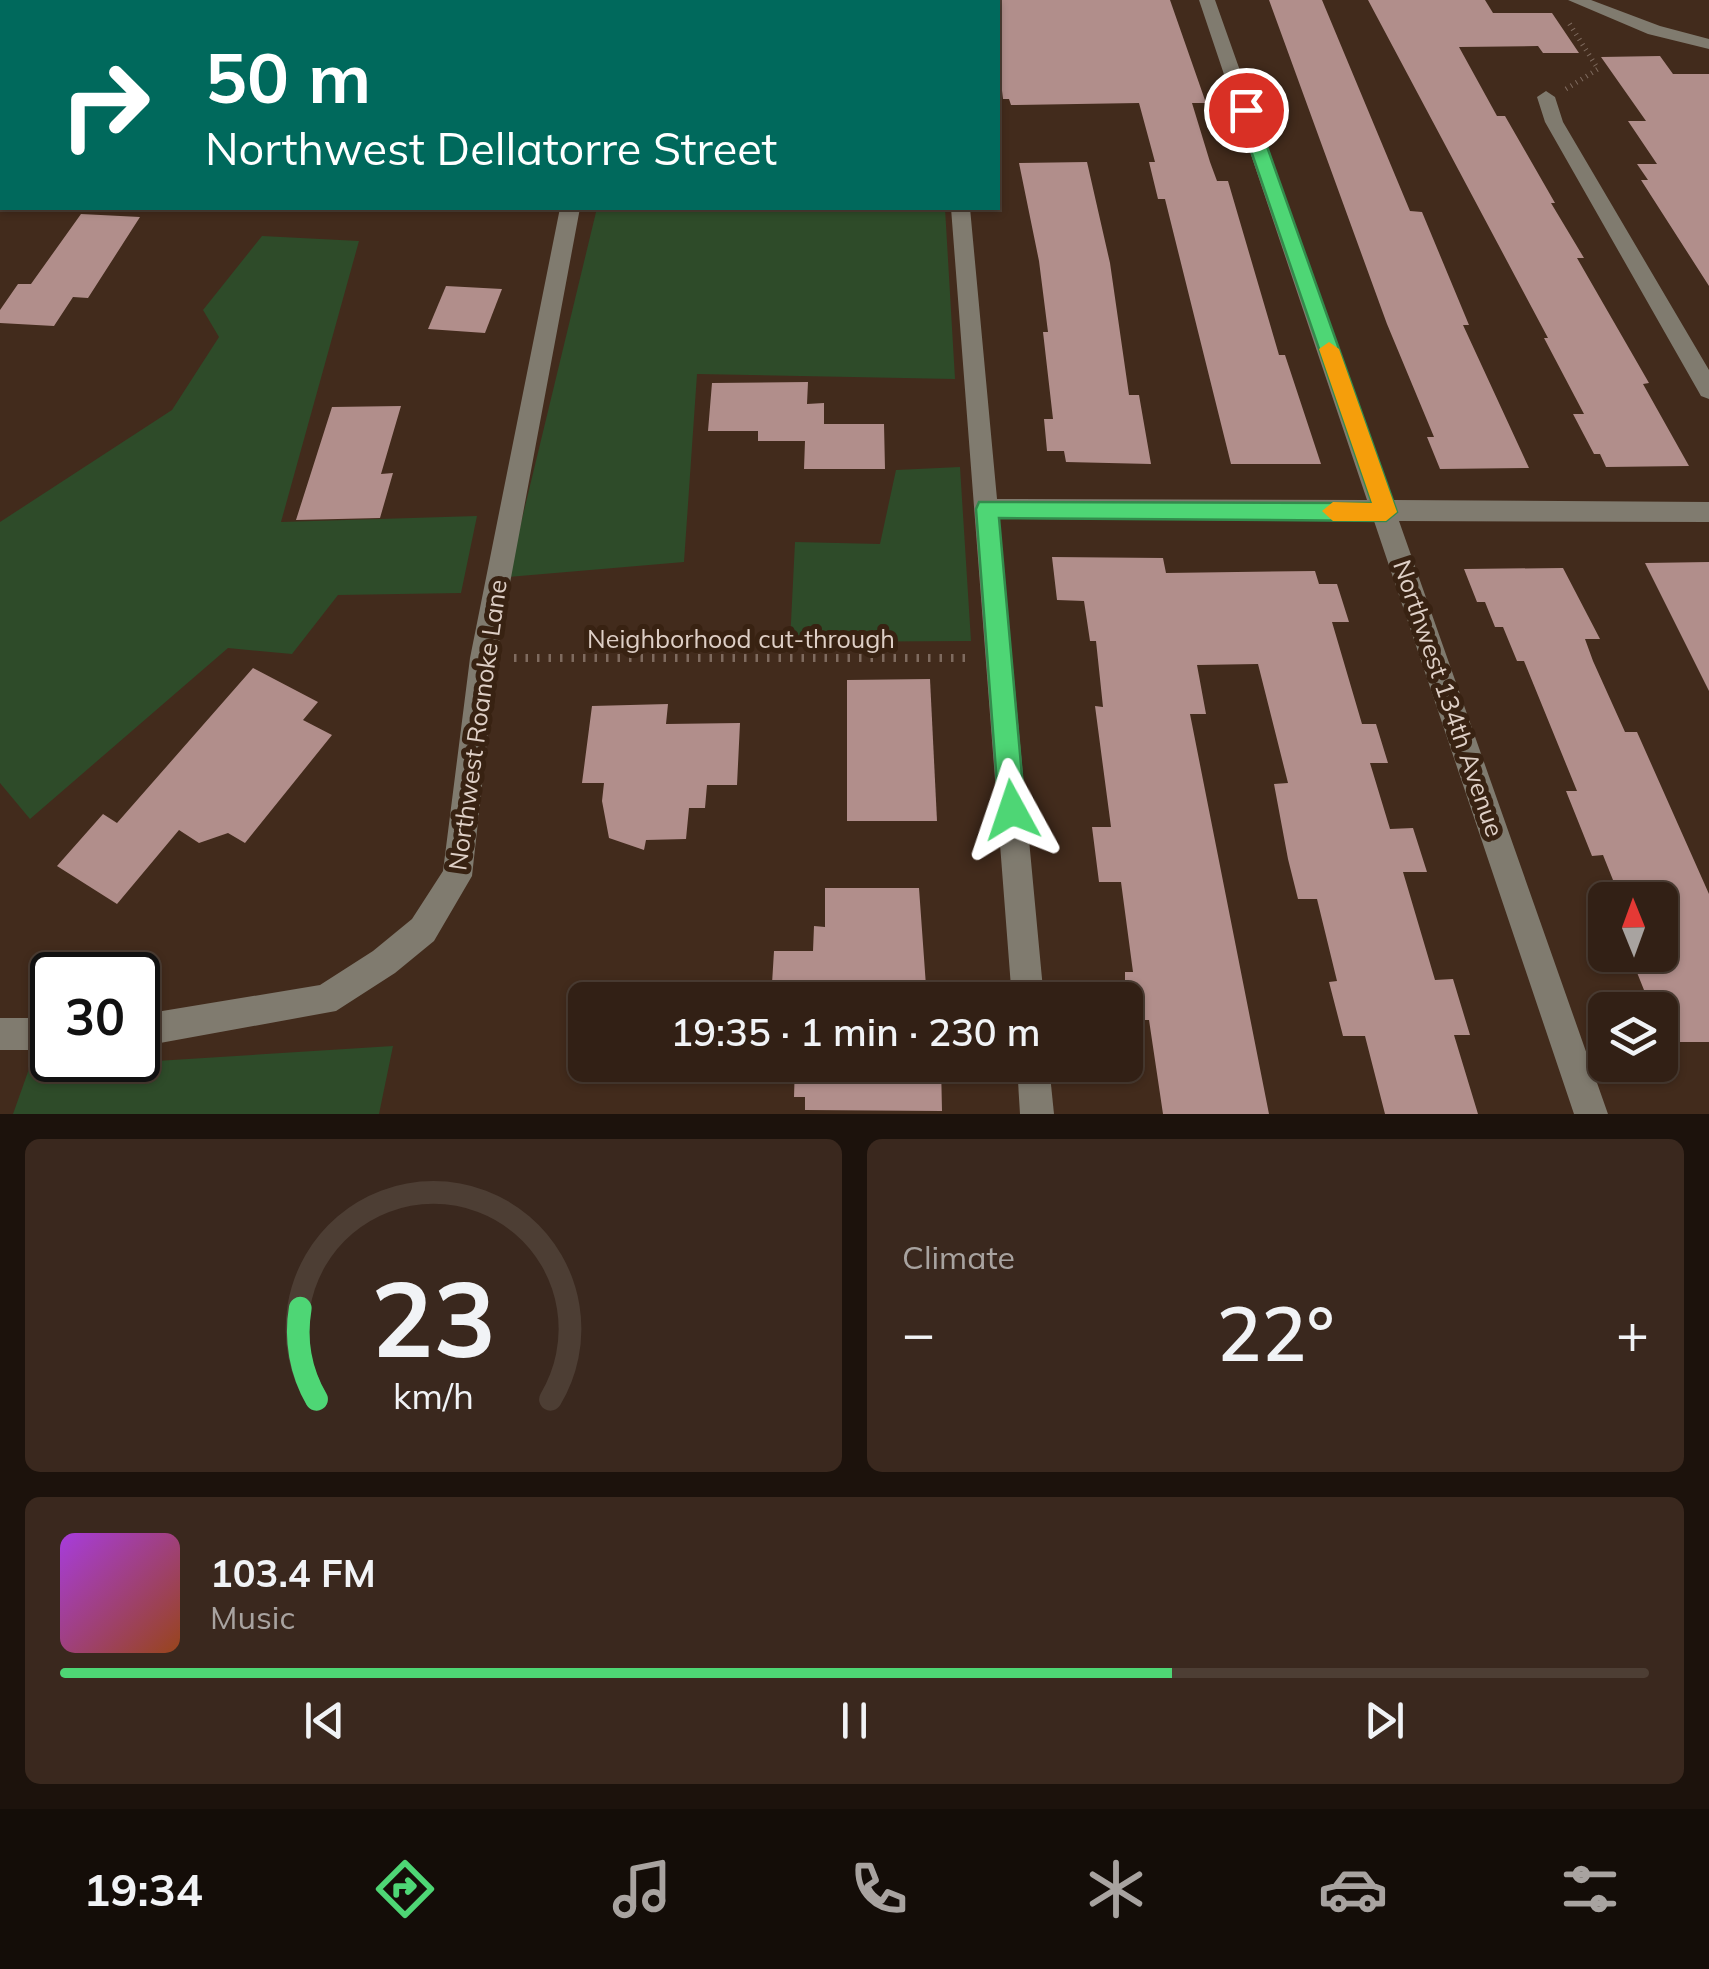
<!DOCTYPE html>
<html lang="en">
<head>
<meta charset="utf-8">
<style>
	:root { --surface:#322015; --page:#3a281e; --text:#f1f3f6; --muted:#a8a3a0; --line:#4d3e34; --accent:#4ed675 }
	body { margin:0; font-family:Mulish,sans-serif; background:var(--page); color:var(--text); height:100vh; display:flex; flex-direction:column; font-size:38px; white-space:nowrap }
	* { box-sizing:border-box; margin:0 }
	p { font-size:32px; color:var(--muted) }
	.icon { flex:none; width:55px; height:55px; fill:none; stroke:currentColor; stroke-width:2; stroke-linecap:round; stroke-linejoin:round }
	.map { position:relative; height:1114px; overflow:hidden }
	.drawer { display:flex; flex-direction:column; gap:25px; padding:25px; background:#1c120c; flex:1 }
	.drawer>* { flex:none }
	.banner { position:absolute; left:0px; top:0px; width:1000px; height:210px; box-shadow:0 2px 8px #0004,0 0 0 2px var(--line); background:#00695c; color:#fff; overflow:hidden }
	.needle { width:65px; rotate:359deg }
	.buttons { position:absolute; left:1588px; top:882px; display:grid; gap:20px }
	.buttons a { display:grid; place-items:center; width:90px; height:90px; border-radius:15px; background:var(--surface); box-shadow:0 2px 8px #0004,0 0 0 2px var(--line); font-size:50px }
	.speed { position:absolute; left:30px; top:952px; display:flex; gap:20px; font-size:50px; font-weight:700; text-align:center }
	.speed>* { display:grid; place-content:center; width:130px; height:130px; border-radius:50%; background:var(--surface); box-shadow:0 2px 8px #0004,0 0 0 2px var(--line); line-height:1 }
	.speed .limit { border:5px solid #111; border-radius:15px; background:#fff; color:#111 }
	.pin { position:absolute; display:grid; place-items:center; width:85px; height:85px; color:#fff; margin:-42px; border:5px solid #fff; border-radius:50%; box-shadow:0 2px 10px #0007 }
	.me { position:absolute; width:110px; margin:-55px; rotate:355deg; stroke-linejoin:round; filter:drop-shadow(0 0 8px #0008) }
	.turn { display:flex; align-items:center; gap:35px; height:210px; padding:0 40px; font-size:45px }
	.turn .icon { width:130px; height:130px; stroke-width:2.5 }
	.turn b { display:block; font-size:70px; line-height:85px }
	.big { font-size:75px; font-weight:600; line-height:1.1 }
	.drawer .card { flex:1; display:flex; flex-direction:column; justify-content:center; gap:15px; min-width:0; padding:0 35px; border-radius:15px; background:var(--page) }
	.drawer .dial { align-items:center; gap:0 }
	.dial svg { height:260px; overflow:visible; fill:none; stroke:var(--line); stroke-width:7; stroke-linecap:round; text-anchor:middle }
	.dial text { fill:var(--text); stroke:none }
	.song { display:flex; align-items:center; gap:30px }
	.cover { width:120px; height:120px; border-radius:15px; background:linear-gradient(135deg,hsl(280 70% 55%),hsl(20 70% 35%)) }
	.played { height:10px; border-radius:5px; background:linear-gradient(90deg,var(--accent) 70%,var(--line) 70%) }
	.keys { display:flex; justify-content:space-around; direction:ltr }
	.heat { display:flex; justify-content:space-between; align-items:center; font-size:55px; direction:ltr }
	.drawer .tiles { flex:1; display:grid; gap:25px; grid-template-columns:1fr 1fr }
	.card:last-child { grid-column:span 2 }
	.trip { position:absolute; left:568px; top:982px; width:575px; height:100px; border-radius:15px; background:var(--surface); box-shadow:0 2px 8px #0004,0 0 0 2px var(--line); font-weight:600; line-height:100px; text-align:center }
	.tab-bar { display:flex; height:160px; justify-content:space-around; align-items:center; background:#140d08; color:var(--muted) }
	.tab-bar .icon { width:70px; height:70px }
	.tab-bar .selected { color:var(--accent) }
	.tab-bar b { font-size:45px; color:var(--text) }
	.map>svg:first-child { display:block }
</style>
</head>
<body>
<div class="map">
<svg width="1709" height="1114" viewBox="0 0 1709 1114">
	<rect width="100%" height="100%" fill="#422b1c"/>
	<g fill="#2e4b29">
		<polygon points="597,208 945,208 955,379 697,374 684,562 508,577"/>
		<polygon points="262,236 359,241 281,522 477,516 461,593 338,595 292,654 228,648 30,819 0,783 0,522 172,410 219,337 203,310"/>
		<polygon points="960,467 971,641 790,642 795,542 880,544 896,470"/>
		<polygon points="393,1046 379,1114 13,1114 29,1069"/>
	</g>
	<g fill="#b18e8b">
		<polygon points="998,0 1170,0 1206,103 1192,103 1210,162 1217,181 1228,181 1279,355 1285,355 1321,464 1231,464 1165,199 1158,199 1149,162 1155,162 1139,103 1011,105 1009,99 1003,99 998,57"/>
		<polygon points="1269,0 1322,0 1410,211 1422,212 1469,325 1463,325 1529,468 1440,469 1427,437 1434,437 1387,324"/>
		<polygon points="1368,0 1485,0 1493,13 1552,13 1579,53 1543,53 1538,46 1459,47 1497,116 1505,116 1555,203 1551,203 1584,258 1577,258 1649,383 1643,384 1689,466 1606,467 1600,454 1594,454 1573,414 1584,414 1544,338 1548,338"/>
		<polygon points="1660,56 1673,74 1709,74 1709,286 1641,180 1648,180 1637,164 1657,164 1628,121 1646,121 1601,57"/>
		<polygon points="1087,162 1110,263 1129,395 1139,395 1151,464 1066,462 1064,451 1047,451 1044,419 1053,419 1043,332 1048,332 1039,261 1019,163"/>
		<polygon points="81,214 140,217 88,298 73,297 54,326 0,323 0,310 18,284 31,284"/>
		<polygon points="446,286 502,289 485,333 428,329"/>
		<polygon points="808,382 807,404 824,403 824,424 884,424 885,469 804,469 805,441 758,441 758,431 708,431 712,383"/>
		<polygon points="401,406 381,474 393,473 380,518 296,520 332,407"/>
		<polygon points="1052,557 1163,558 1166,573 1315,571 1319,584 1337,584 1349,622 1332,622 1362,724 1376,724 1388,763 1370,763 1390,829 1413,828 1427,872 1403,872 1435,980 1453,979 1470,1035 1454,1035 1478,1114 1385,1114 1365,1036 1343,1036 1329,982 1337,981 1317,899 1298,899 1288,859 1274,784 1288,783 1258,664 1197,665 1206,714 1190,714 1269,1114 1163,1114 1149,1020 1125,1020 1125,972 1133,972 1121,882 1099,882 1092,827 1111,827 1095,706 1103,707 1096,641 1090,641 1084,601 1057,600"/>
		<polygon points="1709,562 1709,691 1645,563"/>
		<polygon points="1563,568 1600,639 1585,639 1593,661 1625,732 1637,732 1709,894 1709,1042 1665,1042 1660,1010 1652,1010 1630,955 1660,955 1660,889 1617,890 1603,855 1592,856 1566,791 1577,791 1524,661 1517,661 1503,627 1495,627 1485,602 1477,602 1464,569"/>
		<polygon points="253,668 318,702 303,720 332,735 245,843 228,833 199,843 179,830 117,904 57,866 103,814 117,823"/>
		<polygon points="930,679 937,821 847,821 847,680"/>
		<polygon points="668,704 666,724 740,723 737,785 707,785 705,808 689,808 686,839 646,840 644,850 609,838 602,801 604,783 582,783 592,706"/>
		<polygon points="825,888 919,888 927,1000 771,1000 774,951 813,951 814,926 825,927"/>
		<polygon points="795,1065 941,1065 942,1111 805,1110 805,1097 794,1097"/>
	</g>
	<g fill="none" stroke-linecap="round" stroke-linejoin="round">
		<polyline stroke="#7f6b5f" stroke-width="5" stroke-dasharray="1 5" stroke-linecap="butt" points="1566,89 1598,69 1569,23"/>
		<polyline stroke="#7f6b5f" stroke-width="8" stroke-dasharray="2.5 9" stroke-linecap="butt" points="514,658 967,658"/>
		<g fill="#807b6f" fill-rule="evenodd">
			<rect x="933" y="0" width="16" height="2"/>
			<polygon points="1199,0 1215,0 1392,500 1709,502 1709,522 1399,521 1608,1114 1574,1114 1374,521 999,519 1044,1000 1012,1000 951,208 970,208 997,499 1367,500"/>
			<polygon points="1568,0 1591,0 1660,26 1709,39 1709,49 1648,34"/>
			<polygon points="1546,91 1555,97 1563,122 1709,370 1709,399 1701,396 1545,122 1537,97"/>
			<polygon points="2,141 2,156 0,157 0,142"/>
			<polygon points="560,208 580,208 496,658 472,876 434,941 395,973 336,1011 138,1047 138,1015 320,985 373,951 412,919 443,871 470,658"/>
			<rect x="0" y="1018" width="52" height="32"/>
			<polygon points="1017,1065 1049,1065 1054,1114 1020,1114"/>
		</g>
	</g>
	<polygon fill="#4ed675" stroke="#338b4c" stroke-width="2.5" points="1246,105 1254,110 1397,512 1386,521 999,518 1025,810 1021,819 1012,823 1003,819 999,810 976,509 979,502 1372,503 1237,110"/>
	<polygon fill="#f59e0b" points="1329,342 1339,349 1397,512 1386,521 1333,521 1322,511 1333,502 1372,503 1319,349"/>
	<g text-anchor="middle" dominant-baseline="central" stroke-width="10" stroke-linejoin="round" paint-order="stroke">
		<g font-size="25" fill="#decfc6" stroke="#382212">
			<text x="741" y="638">Neighborhood cut-through</text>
			<text transform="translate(1449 698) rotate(71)">Northwest 134th Avenue</text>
			<text transform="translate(477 725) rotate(-82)">Northwest Roanoke Lane</text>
		</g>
	</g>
</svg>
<div class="buttons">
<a><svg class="needle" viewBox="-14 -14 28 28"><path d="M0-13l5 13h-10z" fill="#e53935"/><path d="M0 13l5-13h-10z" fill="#a8a3a0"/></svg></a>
<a><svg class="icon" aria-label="layers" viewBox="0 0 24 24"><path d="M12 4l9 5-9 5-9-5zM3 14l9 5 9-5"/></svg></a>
</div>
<div class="speed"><div class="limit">30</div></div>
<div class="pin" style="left:1246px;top:110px;background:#d93025"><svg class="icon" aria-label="arrive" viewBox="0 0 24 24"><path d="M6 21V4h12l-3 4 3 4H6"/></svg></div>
<svg class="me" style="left:1012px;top:810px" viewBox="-20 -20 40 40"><path d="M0-17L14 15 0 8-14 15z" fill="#4ed675" stroke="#fff" stroke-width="4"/></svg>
<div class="trip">19:35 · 1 min · 230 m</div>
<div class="banner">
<div class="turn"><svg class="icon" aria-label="right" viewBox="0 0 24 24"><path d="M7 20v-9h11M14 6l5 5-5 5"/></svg><div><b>50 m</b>Northwest Dellatorre Street</div></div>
</div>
</div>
<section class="drawer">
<div class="tiles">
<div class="card dial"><svg viewBox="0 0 100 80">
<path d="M14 69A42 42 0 1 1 86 69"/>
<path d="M14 69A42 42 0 0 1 9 41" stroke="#4ed675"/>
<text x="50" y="56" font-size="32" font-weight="700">23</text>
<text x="50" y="72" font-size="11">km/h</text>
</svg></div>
<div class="card"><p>Climate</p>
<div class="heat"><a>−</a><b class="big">22°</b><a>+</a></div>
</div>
<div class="card">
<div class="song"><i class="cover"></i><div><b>103.4 FM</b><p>Music</p></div></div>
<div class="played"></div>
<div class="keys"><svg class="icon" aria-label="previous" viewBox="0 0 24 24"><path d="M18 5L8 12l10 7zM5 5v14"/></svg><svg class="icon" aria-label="pause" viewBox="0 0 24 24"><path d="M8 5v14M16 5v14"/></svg><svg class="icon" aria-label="next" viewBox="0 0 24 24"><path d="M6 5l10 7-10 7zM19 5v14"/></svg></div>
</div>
</div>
</section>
<nav class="tab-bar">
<b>19:34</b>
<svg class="icon selected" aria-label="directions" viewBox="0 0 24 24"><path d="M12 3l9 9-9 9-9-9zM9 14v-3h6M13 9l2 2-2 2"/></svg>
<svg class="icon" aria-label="music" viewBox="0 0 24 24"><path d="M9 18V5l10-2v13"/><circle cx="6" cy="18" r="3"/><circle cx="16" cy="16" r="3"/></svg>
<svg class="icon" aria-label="phone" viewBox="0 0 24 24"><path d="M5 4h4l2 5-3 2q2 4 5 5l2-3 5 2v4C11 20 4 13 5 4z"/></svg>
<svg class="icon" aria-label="climate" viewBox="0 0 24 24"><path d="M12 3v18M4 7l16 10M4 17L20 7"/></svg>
<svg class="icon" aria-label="car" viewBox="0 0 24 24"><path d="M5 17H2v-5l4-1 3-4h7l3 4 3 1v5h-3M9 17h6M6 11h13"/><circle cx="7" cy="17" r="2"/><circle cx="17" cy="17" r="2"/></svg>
<svg class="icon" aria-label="filters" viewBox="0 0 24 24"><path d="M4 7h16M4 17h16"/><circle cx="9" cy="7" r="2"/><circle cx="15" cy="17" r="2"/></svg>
</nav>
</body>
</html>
